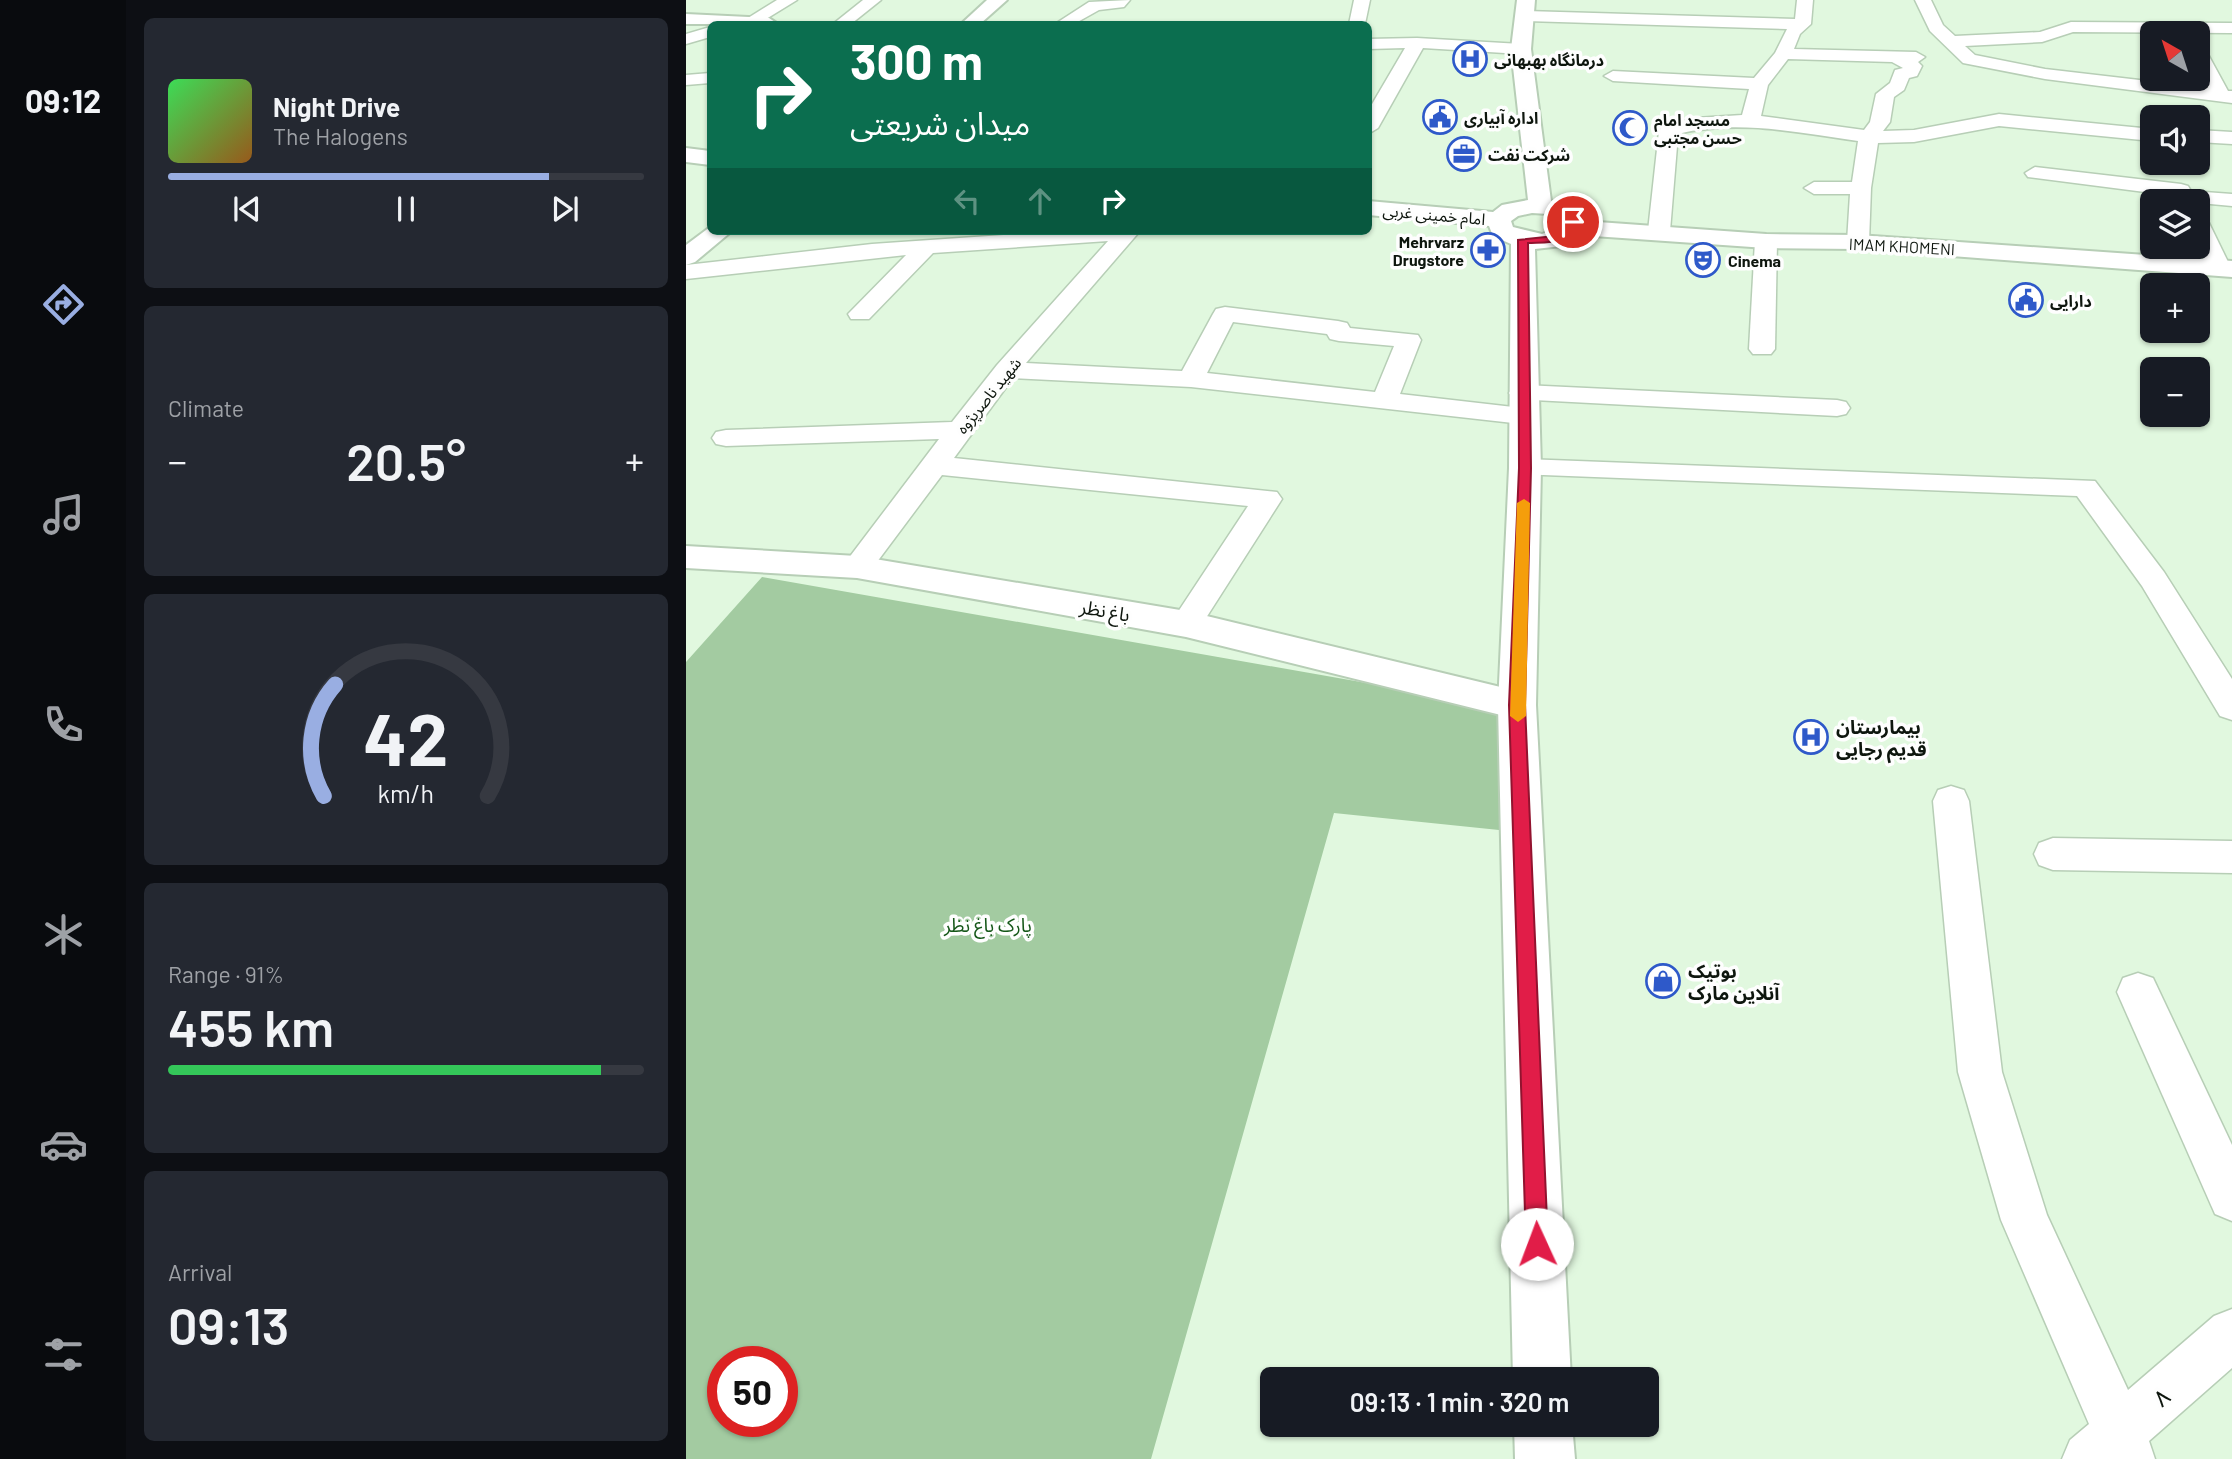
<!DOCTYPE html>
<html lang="en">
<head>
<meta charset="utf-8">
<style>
	:root { --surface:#171b24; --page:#242831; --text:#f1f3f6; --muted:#9ea1a6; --line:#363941; --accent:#99aee2 }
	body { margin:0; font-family:Barlow,"Noto Sans Arabic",sans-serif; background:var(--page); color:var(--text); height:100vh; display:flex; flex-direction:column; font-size:26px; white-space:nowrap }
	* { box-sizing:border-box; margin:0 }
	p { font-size:23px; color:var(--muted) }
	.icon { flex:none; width:38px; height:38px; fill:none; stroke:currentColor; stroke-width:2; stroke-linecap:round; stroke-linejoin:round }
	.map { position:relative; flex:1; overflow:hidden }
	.panel { display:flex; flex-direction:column; gap:18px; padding:18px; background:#0d0f14; width:560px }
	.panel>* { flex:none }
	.hud { position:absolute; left:21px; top:21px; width:665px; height:214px; border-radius:10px; box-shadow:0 2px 5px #0004; background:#0b6e4f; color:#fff; overflow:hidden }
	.needle { width:46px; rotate:321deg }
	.tools { position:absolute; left:1454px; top:21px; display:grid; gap:14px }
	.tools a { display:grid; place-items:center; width:70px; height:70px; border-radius:10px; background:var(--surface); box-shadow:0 2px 5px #0004; font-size:35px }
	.speed { position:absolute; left:21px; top:1346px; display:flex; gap:14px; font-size:35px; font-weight:700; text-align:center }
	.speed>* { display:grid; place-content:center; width:91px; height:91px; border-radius:50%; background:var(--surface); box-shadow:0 2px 5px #0004; line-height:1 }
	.speed .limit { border:10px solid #d22; background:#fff; color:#111 }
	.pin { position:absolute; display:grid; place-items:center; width:60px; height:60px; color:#fff; margin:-30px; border:4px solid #fff; border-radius:50%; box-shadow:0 2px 7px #0007 }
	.me { position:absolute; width:77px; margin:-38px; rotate:358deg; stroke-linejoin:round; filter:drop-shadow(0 0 5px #0008) }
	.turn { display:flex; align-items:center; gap:24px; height:147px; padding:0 28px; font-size:32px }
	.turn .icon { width:91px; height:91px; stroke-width:2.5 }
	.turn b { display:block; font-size:49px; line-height:60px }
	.lanes { display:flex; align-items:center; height:66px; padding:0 28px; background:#0003; justify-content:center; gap:35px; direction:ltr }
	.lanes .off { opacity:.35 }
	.big { font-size:52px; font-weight:600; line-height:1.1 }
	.panel .tile { flex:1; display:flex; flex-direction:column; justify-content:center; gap:10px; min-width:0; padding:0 24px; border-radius:10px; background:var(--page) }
	.panel .dial { align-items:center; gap:0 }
	.dial svg { height:182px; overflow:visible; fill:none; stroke:var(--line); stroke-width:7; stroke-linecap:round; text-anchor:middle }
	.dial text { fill:var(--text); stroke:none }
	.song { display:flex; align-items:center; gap:21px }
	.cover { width:84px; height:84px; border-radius:10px; background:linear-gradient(135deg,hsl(130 70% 55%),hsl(30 70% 35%)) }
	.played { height:7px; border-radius:4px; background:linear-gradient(90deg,var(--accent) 80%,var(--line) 80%) }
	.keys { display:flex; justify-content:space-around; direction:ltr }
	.heat { display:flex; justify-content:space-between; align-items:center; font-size:38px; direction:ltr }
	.charge { height:10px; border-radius:5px; background:linear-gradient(90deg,#34c759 91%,var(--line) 0) }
	.trip { position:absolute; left:574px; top:1367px; width:399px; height:70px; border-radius:10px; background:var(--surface); box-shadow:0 2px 5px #0004; font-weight:600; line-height:70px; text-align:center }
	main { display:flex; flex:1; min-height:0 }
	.tabs { display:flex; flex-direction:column; width:126px; justify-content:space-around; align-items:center; background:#090b0e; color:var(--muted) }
	.tabs .icon { width:49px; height:49px }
	.tabs .on { color:var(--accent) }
	.tabs b { font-size:32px; color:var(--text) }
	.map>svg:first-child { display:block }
</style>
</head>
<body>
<main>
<nav class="tabs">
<b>09:12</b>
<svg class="icon on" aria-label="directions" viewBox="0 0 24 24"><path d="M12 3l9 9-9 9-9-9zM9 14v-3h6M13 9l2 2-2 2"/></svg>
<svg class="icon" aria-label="music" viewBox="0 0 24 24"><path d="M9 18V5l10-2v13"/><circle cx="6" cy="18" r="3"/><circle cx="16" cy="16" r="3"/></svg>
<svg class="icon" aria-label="phone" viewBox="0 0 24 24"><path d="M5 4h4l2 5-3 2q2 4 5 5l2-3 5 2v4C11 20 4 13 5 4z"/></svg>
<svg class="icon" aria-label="climate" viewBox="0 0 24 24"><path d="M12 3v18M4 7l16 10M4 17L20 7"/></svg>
<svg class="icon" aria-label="car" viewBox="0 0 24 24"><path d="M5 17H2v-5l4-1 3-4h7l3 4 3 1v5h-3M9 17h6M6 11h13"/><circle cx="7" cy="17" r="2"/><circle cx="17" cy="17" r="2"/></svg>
<svg class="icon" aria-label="filters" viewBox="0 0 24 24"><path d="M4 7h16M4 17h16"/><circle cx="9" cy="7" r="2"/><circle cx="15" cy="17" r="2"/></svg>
</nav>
<section class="panel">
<div class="tile">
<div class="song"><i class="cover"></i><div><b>Night Drive</b><p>The Halogens</p></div></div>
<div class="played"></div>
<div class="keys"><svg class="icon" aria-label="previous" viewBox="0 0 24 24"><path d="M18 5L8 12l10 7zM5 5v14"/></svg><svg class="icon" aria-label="pause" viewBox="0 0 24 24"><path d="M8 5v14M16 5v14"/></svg><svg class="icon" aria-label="next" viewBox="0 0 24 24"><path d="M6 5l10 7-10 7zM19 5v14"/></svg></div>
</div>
<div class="tile"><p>Climate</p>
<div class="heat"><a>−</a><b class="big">20.5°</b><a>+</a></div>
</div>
<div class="tile dial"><svg viewBox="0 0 100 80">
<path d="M14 69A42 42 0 1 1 86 69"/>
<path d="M14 69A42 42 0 0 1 19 20" stroke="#99aee2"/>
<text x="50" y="56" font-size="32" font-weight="700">42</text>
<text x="50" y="72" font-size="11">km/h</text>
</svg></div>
<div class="tile"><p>Range · 91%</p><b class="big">455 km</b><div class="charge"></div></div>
<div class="tile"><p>Arrival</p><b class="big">09:13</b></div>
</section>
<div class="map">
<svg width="1546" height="1459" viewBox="0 0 1546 1459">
	<rect width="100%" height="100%" fill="#e1f8df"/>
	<path fill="#a3cba1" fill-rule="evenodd" d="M 76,577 L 817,707 L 813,830 L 648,813 L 465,1459 L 0,1459 L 0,662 ZM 37,1362 L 96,1362 L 96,1421 L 37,1421 Z"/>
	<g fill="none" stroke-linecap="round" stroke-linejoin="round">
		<g stroke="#b7ceb6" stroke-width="3">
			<g id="minor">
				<polygon points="91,0 111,0 72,24 54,23"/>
				<polygon points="177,0 195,0 165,24 147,24"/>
				<polygon points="444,0 438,7 413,10 388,24 369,24 403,2"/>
				<polygon points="668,0 684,0 679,24 663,24"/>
				<path d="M 1111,0 L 1127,0 L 1125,24 L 1114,34 L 1108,49 L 1230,52 L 1239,57 L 1232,62 L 1236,66 L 1231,76 L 1223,78 L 1218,90 L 1208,97 L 1204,122 L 1197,131 L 1228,130 L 1313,114 L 1466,129 L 1466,141 L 1313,126 L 1228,142 L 1192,143 L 1185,188 L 1183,242 L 1172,249 L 1161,242 L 1164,194 L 1128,194 L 1118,188 L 1128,182 L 1166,182 L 1172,141 C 1112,133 1052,119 992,134 L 984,231 L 973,238 L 962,231 L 973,131 L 976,127 L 1010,118 L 1056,115 L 1063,89 L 927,81 L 918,76 L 927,71 L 1068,78 L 1089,53 L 1101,29 L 840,21 L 832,16 L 840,11 L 1109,19 ZM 1102,59 L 1206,62 L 1217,68 L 1209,70 L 1204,83 L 1190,94 L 1184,122 L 1178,130 L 1075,116 L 1082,85 Z"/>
				<polygon points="1229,0 1245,0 1257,25 1269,36 1354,32 1385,22 1546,23 1546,33 1387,32 1356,42 1279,46 1289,55 1359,69 1522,88 1512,68 1512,46 1518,47 1542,91 1546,91 1546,103 1359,79 1277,63 1244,31"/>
				<polygon points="24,27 24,37 0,44 0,34"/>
				<polygon points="731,38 835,44 844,49 835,54 737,48 692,128 682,134 682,111 719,48 682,49 682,39"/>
				<polygon points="24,73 24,83 0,85 0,75"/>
				<polygon points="1512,130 1546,132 1546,144 1512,142"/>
				<polygon points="1349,167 1495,184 1502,186 1505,191 1546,194 1546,206 1492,201 1490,196 1342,177 1339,173"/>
				<path d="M 1512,216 L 1523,223 L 1545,268 L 1541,273 L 1525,273 C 1512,254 1512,238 1512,216 Z"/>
				<path d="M 375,231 L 454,231 L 340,363 L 496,371 L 527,314 L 530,309 L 539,307 L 652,321 L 661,323 L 664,328 L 732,335 L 735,340 L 714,394 L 836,408 L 846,410 L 849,416 L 846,422 L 836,424 L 505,387 L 327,378 L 268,458 L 591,492 L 596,499 L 511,632 L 500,635 L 489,632 L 484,624 L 562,506 L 256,475 L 182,574 L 171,577 L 160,574 L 156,567 L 253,439 L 40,446 L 30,444 L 26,438 L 30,432 L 40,430 L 266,422 L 311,365 L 422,241 L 247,253 L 183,319 L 165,319 L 162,314 L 220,255 L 0,279 L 0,265 L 186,244 ZM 547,322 L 641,334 L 644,339 L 653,341 L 708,346 L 689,392 L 521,373 Z"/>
				<polygon points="1080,234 1091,241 1089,349 1085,354 1067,354 1063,349 1069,241"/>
				<polygon points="836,385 1151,400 1160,402 1164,408 1160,414 1151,416 827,399 823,393 827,387"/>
				<polygon points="839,459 1409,481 1478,572 1546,679 1546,720 1534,716 1456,586 1391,496 829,474 825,468 829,462"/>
				<polygon points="1265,786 1278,790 1283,801 1316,1072 1361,1215 1442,1390 1528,1316 1546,1309 1546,1368 1463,1441 1469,1459 1376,1459 1384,1440 1403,1424 1315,1220 1272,1072 1247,801 1252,790"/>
				<polygon points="1367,838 1546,841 1546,873 1367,870 1353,865 1348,854 1353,843"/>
				<polygon points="1452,973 1467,978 1546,1145 1546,1221 1529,1214 1431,992 1437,978"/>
			</g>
		</g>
		<g stroke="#b7ceb6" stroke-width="4">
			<polygon id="tertiary" points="0,546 171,556 500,611 831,691 844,695 850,705 844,715 831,719 500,637 171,578 0,568"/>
		</g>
		<g stroke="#b7ceb6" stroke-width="4">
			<g id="secondary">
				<polygon points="301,0 321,0 294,24 275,24"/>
				<path d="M 831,0 L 849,0 L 845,49 L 865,201 L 887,209 L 898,221 L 1080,234 L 1172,235 L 1546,261 L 1546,277 L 1172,249 L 1080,248 L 893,235 L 876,246 L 849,249 L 855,468 L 850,705 L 885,1379 L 827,1379 L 812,705 L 823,468 L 825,244 L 807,236 L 803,226 L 682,215 L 682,201 L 807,212 L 816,205 L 842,200 L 825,49 ZM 846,213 L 862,214 L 875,222 L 872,228 L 856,234 L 827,227 L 825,221 L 832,216 Z"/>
				<polygon points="0,14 83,18 92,24 0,24"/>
				<polygon points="0,148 24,151 24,165 0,162"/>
				<polygon points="24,227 24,231 46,231 9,262 0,265 0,245"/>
				<polygon points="828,1424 886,1424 889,1459 829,1459"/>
			</g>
		</g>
		<use href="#minor" fill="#fff" fill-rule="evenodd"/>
		<use href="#tertiary" fill="#fff" fill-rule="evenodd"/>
		<use href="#secondary" fill="#fff" fill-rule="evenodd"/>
	</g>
	<path fill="#e11d48" stroke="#92132f" stroke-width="2" d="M 887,219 L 892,222 C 884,245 863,242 842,243 L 845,468 L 839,705 L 862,1244 L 859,1252 L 851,1255 L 843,1252 L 840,1244 L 823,705 L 833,468 L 832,240 L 869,236 L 879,230 Z"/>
	<polygon fill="#f59e0b" points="838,499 844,503 840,716 832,722 824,716 831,503"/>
	<defs>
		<g id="hospital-ring" transform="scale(1.75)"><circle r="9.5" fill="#fefefe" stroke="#2e59c9" stroke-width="1.5"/><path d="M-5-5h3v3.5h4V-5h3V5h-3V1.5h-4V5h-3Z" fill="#2e59c9"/></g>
		<g id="civic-ring" transform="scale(1.75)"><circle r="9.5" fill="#fefefe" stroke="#2e59c9" stroke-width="1.5"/><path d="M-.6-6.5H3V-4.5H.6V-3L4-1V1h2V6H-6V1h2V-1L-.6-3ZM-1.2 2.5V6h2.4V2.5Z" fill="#2e59c9"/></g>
		<g id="mosque-ring" transform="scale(1.75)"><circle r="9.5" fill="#fefefe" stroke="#2e59c9" stroke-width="1.5"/><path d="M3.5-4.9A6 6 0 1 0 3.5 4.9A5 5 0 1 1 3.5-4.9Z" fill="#2e59c9"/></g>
		<g id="office-ring" transform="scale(1.75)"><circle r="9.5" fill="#fefefe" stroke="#2e59c9" stroke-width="1.5"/><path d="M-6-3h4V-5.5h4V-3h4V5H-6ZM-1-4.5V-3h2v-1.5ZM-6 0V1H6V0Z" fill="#2e59c9"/></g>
		<g id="pharmacy-ring" transform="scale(1.75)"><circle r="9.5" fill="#fefefe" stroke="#2e59c9" stroke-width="1.5"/><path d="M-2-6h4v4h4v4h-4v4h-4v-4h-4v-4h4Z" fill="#2e59c9"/></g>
		<g id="theatre-ring" transform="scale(1.75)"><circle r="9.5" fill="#fefefe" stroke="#2e59c9" stroke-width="1.5"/><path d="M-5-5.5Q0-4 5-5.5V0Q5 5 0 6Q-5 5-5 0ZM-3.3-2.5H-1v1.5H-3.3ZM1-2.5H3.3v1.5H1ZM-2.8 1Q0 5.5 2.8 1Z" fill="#2e59c9"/></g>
		<g id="shop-ring" transform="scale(1.75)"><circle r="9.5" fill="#fefefe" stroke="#2e59c9" stroke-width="1.5"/><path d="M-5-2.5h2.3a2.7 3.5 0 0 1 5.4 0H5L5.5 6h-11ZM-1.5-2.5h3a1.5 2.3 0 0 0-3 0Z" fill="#2e59c9"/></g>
	</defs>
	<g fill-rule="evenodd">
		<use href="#hospital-ring" x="784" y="59"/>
		<use href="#civic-ring" x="754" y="117"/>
		<use href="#mosque-ring" x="944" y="128"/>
		<use href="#office-ring" x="778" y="154"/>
		<use href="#pharmacy-ring" x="802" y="250"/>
		<use href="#theatre-ring" x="1017" y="260"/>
		<use href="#civic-ring" x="1340" y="300"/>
		<use href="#hospital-ring" x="1125" y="737"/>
		<use href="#shop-ring" x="977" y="981"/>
	</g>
	<g text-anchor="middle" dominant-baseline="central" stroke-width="7" stroke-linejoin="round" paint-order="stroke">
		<g font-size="16" font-weight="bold" fill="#0e160e" stroke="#fefefe" text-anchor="start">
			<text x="808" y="59">درمانگاه بهبهانی</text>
			<text x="778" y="117">اداره آبیاری</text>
			<text x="968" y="119">مسجد امام<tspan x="968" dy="18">حسن مجتبی</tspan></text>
			<text x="802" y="154">شرکت نفت</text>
			<text x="778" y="241" text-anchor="end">Mehrvarz<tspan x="778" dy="18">Drugstore</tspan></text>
			<text x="1042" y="260">Cinema</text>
			<text x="1364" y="300">دارایی</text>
		</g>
		<g font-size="16" fill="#0e160e" stroke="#fefefe">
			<text transform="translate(748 214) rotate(5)">امام خمینی غربی</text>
			<text transform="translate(1216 246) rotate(3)">IMAM KHOMENI</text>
			<text transform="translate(302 395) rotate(-51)">شهید ناصرپژوه</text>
		</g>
		<g font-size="19" fill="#0e160e" stroke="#fefefe">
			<text transform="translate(419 610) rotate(10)">باغ نظر</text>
		</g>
		<g font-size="19" font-weight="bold" fill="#0e160e" stroke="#fefefe" text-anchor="start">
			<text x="1150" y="726">بیمارستان<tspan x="1150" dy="22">قدیم رجایی</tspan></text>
			<text x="1002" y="970">بوتیک<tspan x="1002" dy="22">آنلاین مارک</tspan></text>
		</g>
		<g font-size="19" fill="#155718" stroke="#fefefe">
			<text x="302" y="924">پارک باغ نظر</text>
		</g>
		<g font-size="23" fill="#0e160e" stroke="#fefefe">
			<text transform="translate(1475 1397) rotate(-41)">۸</text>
		</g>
	</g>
</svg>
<div class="tools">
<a><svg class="needle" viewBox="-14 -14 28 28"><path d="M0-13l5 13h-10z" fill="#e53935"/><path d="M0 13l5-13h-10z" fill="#9ea1a6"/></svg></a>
<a><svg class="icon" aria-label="sound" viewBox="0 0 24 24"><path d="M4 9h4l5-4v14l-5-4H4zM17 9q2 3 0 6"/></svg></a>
<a><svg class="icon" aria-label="layers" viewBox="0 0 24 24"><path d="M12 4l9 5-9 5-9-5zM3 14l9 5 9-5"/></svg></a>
<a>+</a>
<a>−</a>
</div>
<div class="speed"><div class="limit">50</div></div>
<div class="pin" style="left:887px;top:222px;background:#d93025"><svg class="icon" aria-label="arrive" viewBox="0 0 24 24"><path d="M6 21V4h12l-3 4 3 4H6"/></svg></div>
<svg class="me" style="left:851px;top:1244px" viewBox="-20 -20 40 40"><circle r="19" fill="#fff"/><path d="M0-13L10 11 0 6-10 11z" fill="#e11d48"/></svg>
<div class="trip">09:13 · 1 min · 320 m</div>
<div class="hud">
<div class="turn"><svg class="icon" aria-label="right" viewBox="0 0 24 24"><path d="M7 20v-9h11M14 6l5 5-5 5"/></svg><div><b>300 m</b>میدان شریعتی</div></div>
<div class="lanes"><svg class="icon off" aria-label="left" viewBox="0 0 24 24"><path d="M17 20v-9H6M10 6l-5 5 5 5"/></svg><svg class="icon off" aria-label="ahead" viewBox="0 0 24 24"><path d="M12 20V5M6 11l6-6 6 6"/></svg><svg class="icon" aria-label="right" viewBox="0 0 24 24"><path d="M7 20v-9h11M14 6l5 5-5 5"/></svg></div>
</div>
</div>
</main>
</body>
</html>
